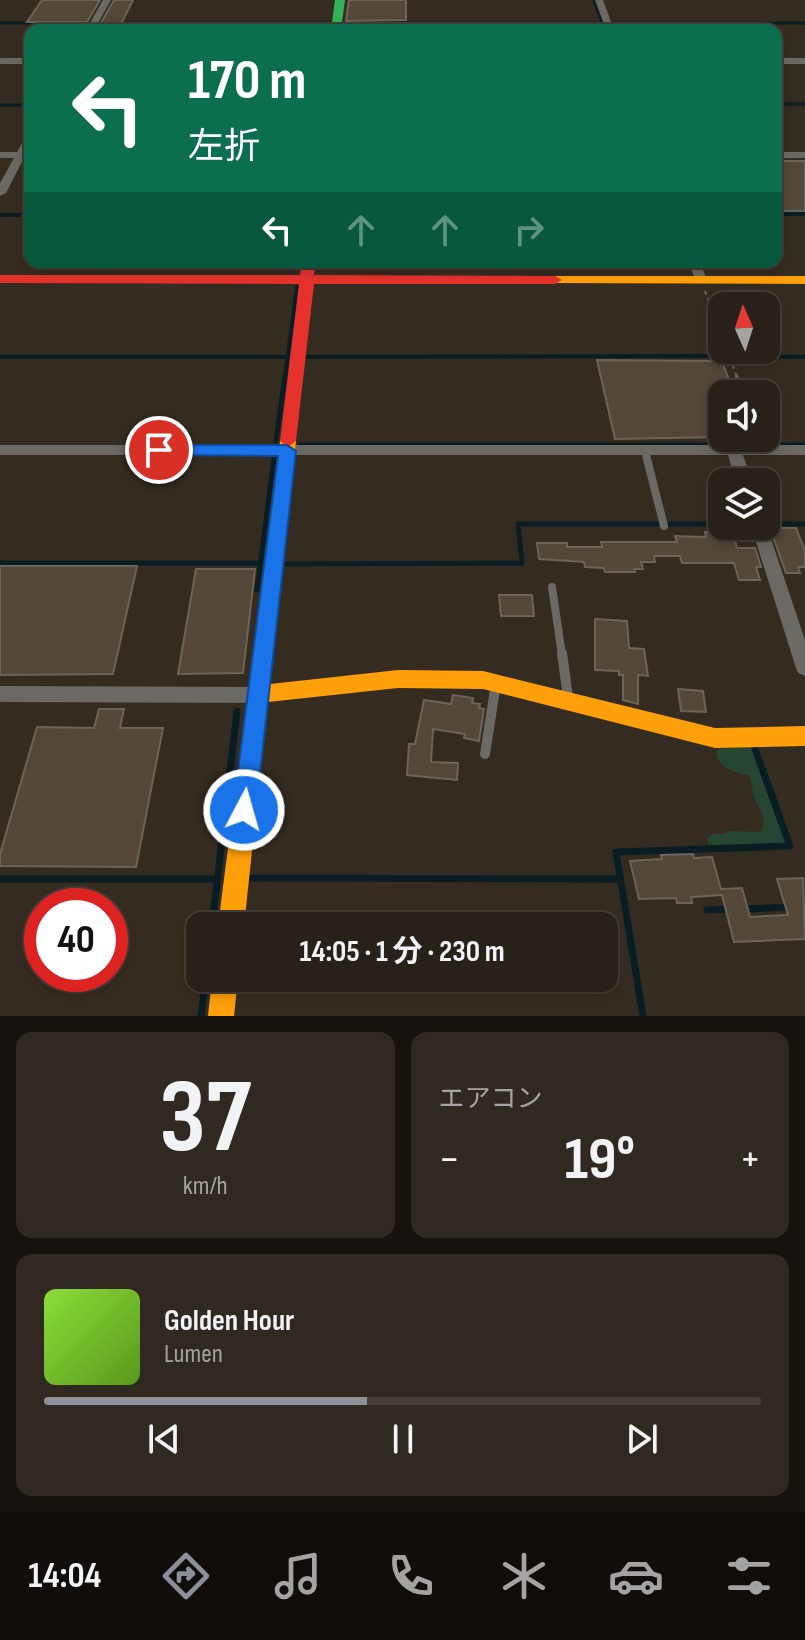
<!DOCTYPE html>
<html lang="ja">
<head>
<meta charset="utf-8">
<style>
	:root { --surface:#282119; --page:#302922; --text:#f1f3f6; --muted:#a5a3a2; --line:#443e38; --accent:#8c9099 }
	body { margin:0; font-family:"Sofia Sans Condensed","Noto Sans JP",sans-serif; background:var(--page); color:var(--text); height:100vh; display:flex; flex-direction:column; font-size:30px; white-space:nowrap }
	* { box-sizing:border-box; margin:0 }
	p { font-size:26px; color:var(--muted) }
	.icon { flex:none; width:44px; height:44px; fill:none; stroke:currentColor; stroke-width:2; stroke-linecap:round; stroke-linejoin:round }
	.map { position:relative; height:1016px; overflow:hidden }
	.side { display:flex; flex-direction:column; gap:16px; padding:16px; background:#16120e; flex:1 }
	.side>* { flex:none }
	.banner { position:absolute; left:24px; top:24px; width:758px; height:244px; border-radius:16px; box-shadow:0 4px 12px #0003,0 0 0 2px var(--line); background:#0b6e4f; color:#fff; overflow:hidden }
	.needle { width:52px; rotate:357deg }
	.buttons { position:absolute; left:708px; top:292px; display:grid; gap:16px }
	.buttons a { display:grid; place-items:center; width:72px; height:72px; border-radius:16px; background:var(--surface); box-shadow:0 4px 12px #0003,0 0 0 2px var(--line); font-size:40px }
	.speed { position:absolute; left:24px; top:888px; display:flex; gap:16px; font-size:40px; font-weight:700; text-align:center }
	.speed>* { display:grid; place-content:center; width:104px; height:104px; border-radius:50%; background:var(--surface); box-shadow:0 4px 12px #0003,0 0 0 2px var(--line); line-height:1 }
	.speed .limit { border:12px solid #d22; background:#fff; color:#111 }
	.pin { position:absolute; display:grid; place-items:center; width:68px; height:68px; color:#fff; margin:-34px; border:4px solid #fff; border-radius:50%; box-shadow:0 2px 8px #0007 }
	.me { position:absolute; width:88px; margin:-44px; rotate:6deg; stroke-linejoin:round; filter:drop-shadow(0 0 6px #0008) }
	.turn { display:flex; align-items:center; gap:28px; height:168px; padding:0 32px; font-size:36px }
	.turn .icon { width:104px; height:104px; stroke-width:2.5 }
	.turn b { display:block; font-size:56px; line-height:68px }
	.lanes { display:flex; align-items:center; height:76px; padding:0 32px; background:#0003; justify-content:center; gap:40px; direction:ltr }
	.lanes .off { opacity:.35 }
	.big { font-size:60px; font-weight:700; line-height:1.1 }
	.side .card { flex:1; display:flex; flex-direction:column; justify-content:center; gap:12px; min-width:0; padding:0 28px; border-radius:16px; background:var(--page) }
	.side .dial { align-items:center; gap:0 }
	.dial b { font-size:104px; line-height:1 }
	.song { display:flex; align-items:center; gap:24px }
	.cover { width:96px; height:96px; border-radius:12px; background:linear-gradient(135deg,hsl(90 70% 55%),hsl(90 70% 35%)) }
	.played { height:8px; border-radius:4px; background:linear-gradient(90deg,var(--accent) 45%,var(--line) 45%) }
	.keys { display:flex; justify-content:space-around; direction:ltr }
	.heat { display:flex; justify-content:space-between; align-items:center; font-size:44px; direction:ltr }
	.side .tiles { flex:1; display:grid; gap:16px; grid-template-columns:1fr 1fr }
	.card:last-child { grid-column:span 2 }
	.trip { position:absolute; left:186px; top:912px; width:432px; height:80px; border-radius:16px; background:var(--surface); box-shadow:0 4px 12px #0003,0 0 0 2px var(--line); font-weight:700; line-height:80px; text-align:center }
	.dock { display:flex; height:128px; justify-content:space-around; align-items:center; background:#100d0a; color:var(--muted) }
	.dock .icon { width:56px; height:56px }
	.dock .on { color:var(--accent) }
	.dock b { font-size:36px; color:var(--text) }
	.map>svg:first-child { display:block }
</style>
</head>
<body>
<div class="map">
<svg width="805" height="1016" viewBox="0 0 805 1016">
	<rect width="100%" height="100%" fill="#352c21"/>
	<path fill="#274533" d="M 753,747 L 787,843 L 709,845 L 707,838 L 713,834 L 726,834 L 728,831 L 761,832 C 768,814 759,812 754,796 C 752,790 752,783 750,776 C 736,772 722,770 716,755 L 718,749 Z"/>
	<g fill="none" stroke-linecap="round" stroke-linejoin="round">
		<g stroke="#091d23" stroke-width="3">
			<polyline points="594,0 605,30"/>
			<polyline points="0,23 88,23"/>
			<polyline points="117,23 332,23"/>
			<polyline points="347,23 602,23"/>
			<polyline points="613,23 805,23"/>
			<polyline points="776,104 805,104"/>
			<polyline points="0,105 30,105"/>
		</g>
		<g stroke="#091d23" stroke-width="4">
			<polyline points="776,214 805,214"/>
			<polyline points="0,215 30,215"/>
			<polyline points="0,357 287,357"/>
			<polyline points="307,357 724,356"/>
			<polyline points="732,357 805,357"/>
			<polyline points="285,377 297,287"/>
		</g>
		<g stroke="#091d23" stroke-width="5">
			<polyline points="276,441 285,375"/>
			<polyline points="300,445 756,445"/>
			<polyline points="765,445 805,445"/>
			<polyline points="668,524 722,524"/>
			<polyline points="766,524 805,524"/>
			<polyline points="0,563 261,563"/>
			<polyline points="284,564 522,563 518,524 659,524"/>
			<polyline points="257,590 274,458"/>
		</g>
		<g stroke="#091d23" stroke-width="7">
			<polyline points="252,878 620,879"/>
			<polyline points="0,879 218,879"/>
			<polyline points="744,909 790,907"/>
			<polyline points="707,910 730,909"/>
			<polyline points="212,926 237,711"/>
			<polyline points="201,1016 206,978"/>
			<polyline points="643,1016 616,852 790,846 755,749"/>
		</g>
	</g>
	<g fill="#524739" stroke="#6b645a" stroke-width="2">
		<polygon points="42,0 100,0 87,22 27,22"/>
		<polygon points="114,0 133,0 118,30 97,30"/>
		<polygon points="349,0 406,0 406,20 346,21"/>
		<rect x="776" y="161" width="29" height="50"/>
		<polygon points="597,360 722,361 734,394 722,394 722,437 615,439"/>
		<polygon points="770,528 796,528 805,551 805,567 798,567 800,573 786,573"/>
		<polygon points="705,532 733,532 737,548 755,548 761,567 756,567 760,580 739,580 734,563 682,563 680,556 654,556 655,562 641,562 643,569 634,569 635,572 605,572 604,568 585,567 584,562 539,559 537,543 567,543 567,547 602,547 601,542 677,542 675,536 706,537"/>
		<polygon points="0,566 137,566 113,674 0,675"/>
		<polygon points="196,569 255,569 243,673 178,674"/>
		<polygon points="499,595 532,595 534,616 501,616"/>
		<polygon points="595,619 627,621 629,648 644,649 648,676 638,675 638,704 623,700 623,675 619,675 619,671 595,670"/>
		<polygon points="678,689 703,691 706,712 681,711"/>
		<polygon points="453,695 473,698 472,703 480,704 479,708 484,709 479,741 464,738 465,734 433,729 431,762 458,763 457,780 407,775 409,744 415,744 424,700 451,704"/>
		<polygon points="99,709 124,709 120,728 163,728 136,867 0,866 0,854 37,727 94,728"/>
		<polygon points="693,854 694,858 712,857 721,889 742,888 750,917 788,915 777,879 803,878 805,939 734,942 722,895 691,897 692,903 677,903 676,898 639,899 630,861 662,859 661,855"/>
	</g>
	<g fill="none" stroke-linecap="round" stroke-linejoin="round">
		<g stroke="#6d6862" stroke-width="2" stroke-dasharray="4 4" stroke-linecap="butt">
			<polyline points="705,291 722,338"/>
			<polyline points="727,350 737,377"/>
		</g>
		<polyline stroke="#6d6862" stroke-width="3" stroke-dasharray="6 6" stroke-linecap="butt" points="736,375 743,394"/>
		<g stroke="#6b6964" stroke-width="8">
			<polyline points="645,451 664,526"/>
			<polyline points="552,587 562,655"/>
		</g>
		<g stroke="#6b6964" stroke-width="10">
			<polyline points="562,653 568,697"/>
			<polyline points="485,754 496,683"/>
		</g>
		<g fill="#6b6964" fill-rule="evenodd">
			<polygon points="103,0 111,0 94,30 86,30"/>
			<polygon points="595,0 603,0 614,30 606,30"/>
			<rect x="0" y="58" width="30" height="6"/>
			<rect x="776" y="58" width="29" height="6"/>
			<polygon points="30,135 28,152 30,158 24,158 6,193 0,196 0,183 14,158 0,158 0,152 17,152 26,136"/>
			<rect x="776" y="152" width="29" height="6"/>
			<polygon points="688,262 700,262 707,280 705,283 697,283"/>
			<polygon points="0,445 805,445 805,455 743,455 752,482 736,482 728,455 0,455"/>
			<polygon points="766,524 805,640 805,676 798,673 796,668 751,526"/>
			<polygon points="0,686 257,687 264,689 266,695 264,701 257,703 0,702"/>
		</g>
		<polygon fill="#30b455" fill-rule="evenodd" points="335,0 345,0 341,30 331,30"/>
		<g fill="#ff9f0a" fill-rule="evenodd">
			<polygon points="555,276 805,276 805,284 550,283 548,280"/>
			<polygon points="288,435 296,441 270,684 398,670 483,671 715,728 805,726 805,746 715,748 483,689 398,688 268,702 244,926 218,926 280,441"/>
			<polygon points="212,978 238,978 234,1016 208,1016"/>
		</g>
		<polygon fill="#e5322d" fill-rule="evenodd" points="302,262 316,262 314,275 555,276 562,280 555,284 314,284 296,441 288,447 280,441 299,284 0,283 0,275 300,275"/>
	</g>
	<polygon fill="#1a73e8" stroke="#114b97" stroke-width="2" points="159,445 287,445 296,451 256,810 253,818 244,821 236,818 233,810 278,456 153,455 151,450"/>
</svg>
<div class="buttons">
<a><svg class="needle" viewBox="-14 -14 28 28"><path d="M0-13l5 13h-10z" fill="#e53935"/><path d="M0 13l5-13h-10z" fill="#a5a3a2"/></svg></a>
<a><svg class="icon" aria-label="sound" viewBox="0 0 24 24"><path d="M4 9h4l5-4v14l-5-4H4zM17 9q2 3 0 6"/></svg></a>
<a><svg class="icon" aria-label="layers" viewBox="0 0 24 24"><path d="M12 4l9 5-9 5-9-5zM3 14l9 5 9-5"/></svg></a>
</div>
<div class="speed"><div class="limit">40</div></div>
<div class="pin" style="left:159px;top:450px;background:#d93025"><svg class="icon" aria-label="arrive" viewBox="0 0 24 24"><path d="M6 21V4h12l-3 4 3 4H6"/></svg></div>
<svg class="me" style="left:244px;top:810px" viewBox="-20 -20 40 40"><circle r="17" fill="#1a73e8" stroke="#fff" stroke-width="3"/><path d="M0-11L8 9 0 5-8 9z" fill="#fff"/></svg>
<div class="trip">14:05 · 1 分 · 230 m</div>
<div class="banner">
<div class="turn"><svg class="icon" aria-label="left" viewBox="0 0 24 24"><path d="M17 20v-9H6M10 6l-5 5 5 5"/></svg><div><b>170 m</b>左折</div></div>
<div class="lanes"><svg class="icon" aria-label="left" viewBox="0 0 24 24"><path d="M17 20v-9H6M10 6l-5 5 5 5"/></svg><svg class="icon off" aria-label="ahead" viewBox="0 0 24 24"><path d="M12 20V5M6 11l6-6 6 6"/></svg><svg class="icon off" aria-label="ahead" viewBox="0 0 24 24"><path d="M12 20V5M6 11l6-6 6 6"/></svg><svg class="icon off" aria-label="right" viewBox="0 0 24 24"><path d="M7 20v-9h11M14 6l5 5-5 5"/></svg></div>
</div>
</div>
<section class="side">
<div class="tiles">
<div class="card dial"><b>37</b><p>km/h</p></div>
<div class="card"><p>エアコン</p>
<div class="heat"><a>−</a><b class="big">19°</b><a>+</a></div>
</div>
<div class="card">
<div class="song"><i class="cover"></i><div><b>Golden Hour</b><p>Lumen</p></div></div>
<div class="played"></div>
<div class="keys"><svg class="icon" aria-label="previous" viewBox="0 0 24 24"><path d="M18 5L8 12l10 7zM5 5v14"/></svg><svg class="icon" aria-label="pause" viewBox="0 0 24 24"><path d="M8 5v14M16 5v14"/></svg><svg class="icon" aria-label="next" viewBox="0 0 24 24"><path d="M6 5l10 7-10 7zM19 5v14"/></svg></div>
</div>
</div>
</section>
<nav class="dock">
<b>14:04</b>
<svg class="icon on" aria-label="directions" viewBox="0 0 24 24"><path d="M12 3l9 9-9 9-9-9zM9 14v-3h6M13 9l2 2-2 2"/></svg>
<svg class="icon" aria-label="music" viewBox="0 0 24 24"><path d="M9 18V5l10-2v13"/><circle cx="6" cy="18" r="3"/><circle cx="16" cy="16" r="3"/></svg>
<svg class="icon" aria-label="phone" viewBox="0 0 24 24"><path d="M5 4h4l2 5-3 2q2 4 5 5l2-3 5 2v4C11 20 4 13 5 4z"/></svg>
<svg class="icon" aria-label="climate" viewBox="0 0 24 24"><path d="M12 3v18M4 7l16 10M4 17L20 7"/></svg>
<svg class="icon" aria-label="car" viewBox="0 0 24 24"><path d="M5 17H2v-5l4-1 3-4h7l3 4 3 1v5h-3M9 17h6M6 11h13"/><circle cx="7" cy="17" r="2"/><circle cx="17" cy="17" r="2"/></svg>
<svg class="icon" aria-label="filters" viewBox="0 0 24 24"><path d="M4 7h16M4 17h16"/><circle cx="9" cy="7" r="2"/><circle cx="15" cy="17" r="2"/></svg>
</nav>
</body>
</html>
